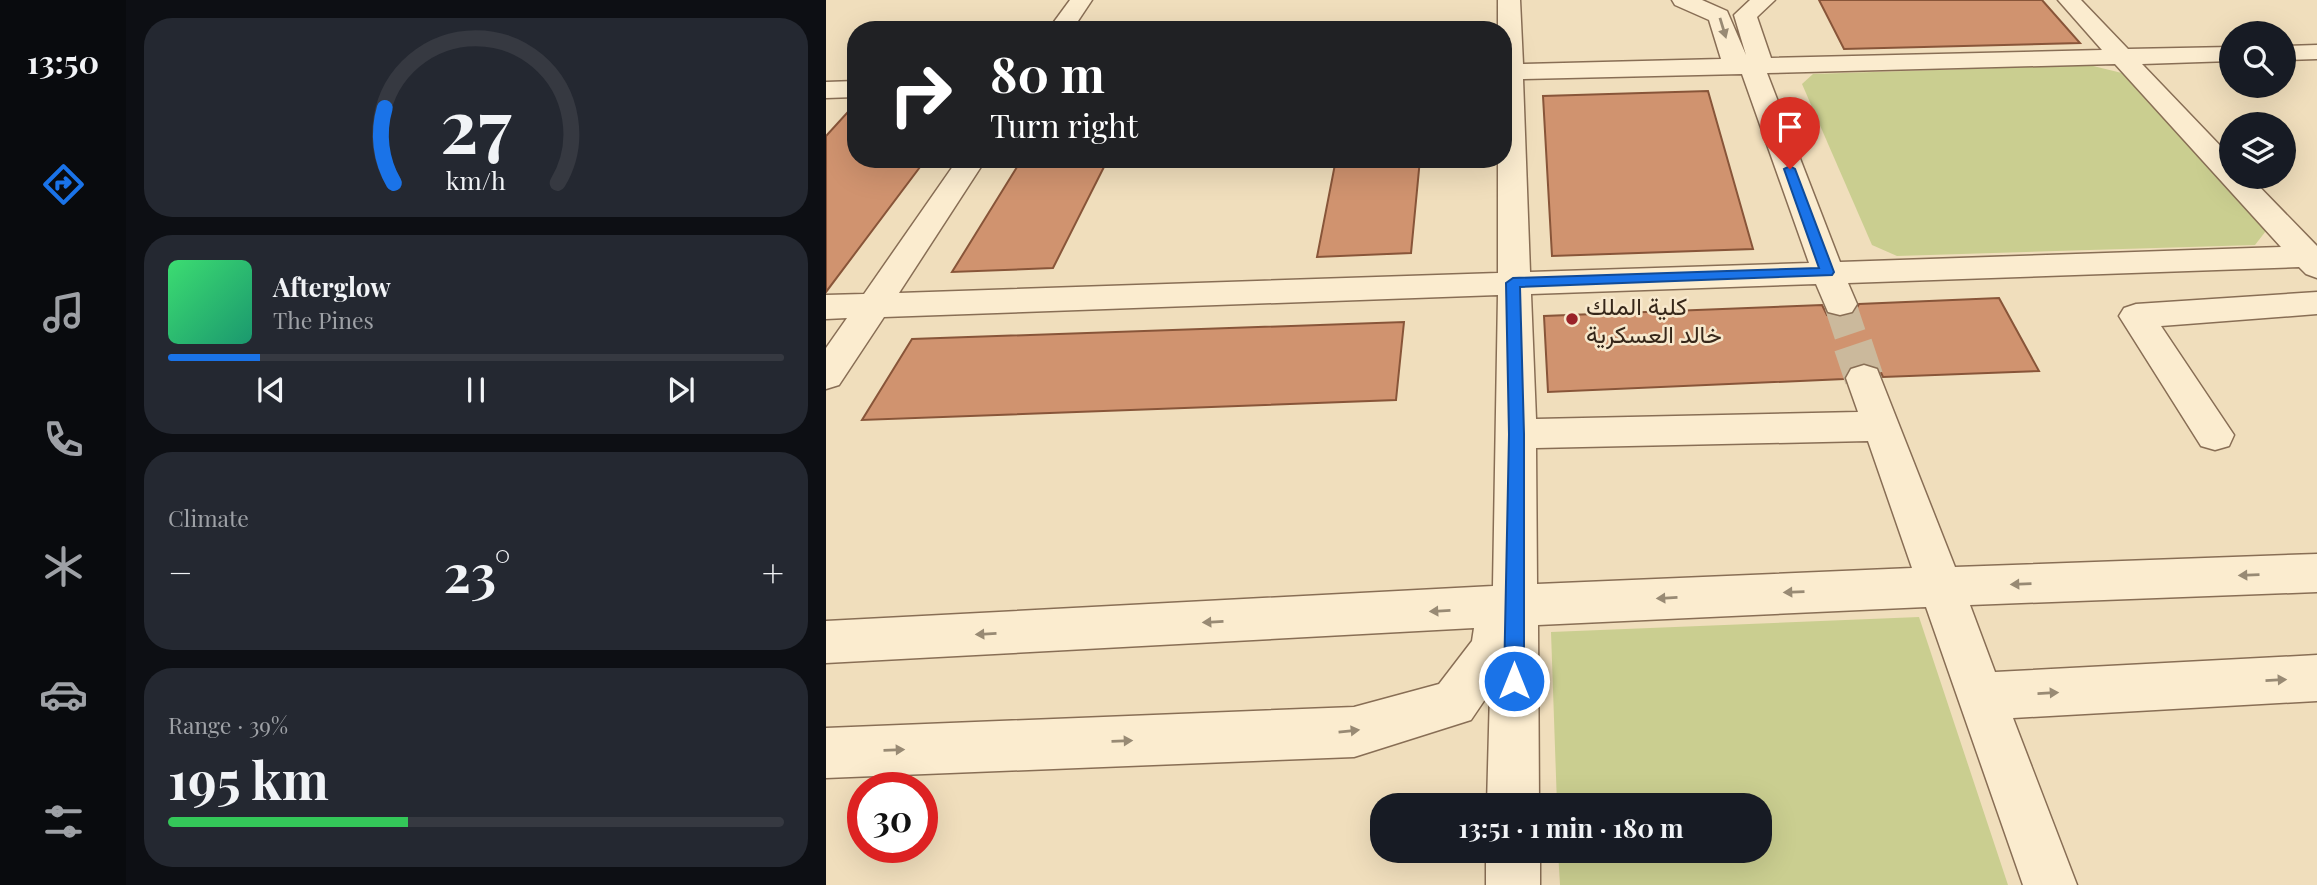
<!DOCTYPE html>
<html lang="en">
<head>
<meta charset="utf-8">
<style>
	:root { --surface:#171b24; --page:#242831; --text:#f1f3f6; --muted:#9ea1a6; --line:#363941; --accent:#1a73e8 }
	body { margin:0; font-family:"Playfair Display",Vazirmatn,serif; background:var(--page); color:var(--text); height:100vh; display:flex; flex-direction:column; font-size:26px; white-space:nowrap }
	* { box-sizing:border-box; margin:0 }
	p { font-size:23px; color:var(--muted) }
	.icon { flex:none; width:38px; height:38px; fill:none; stroke:currentColor; stroke-width:2; stroke-linecap:round; stroke-linejoin:round }
	.map { position:relative; flex:1; overflow:hidden }
	.drawer { display:flex; flex-direction:column; gap:18px; padding:18px; background:#0d0f14; width:700px }
	.drawer>* { flex:none }
	.top-card { position:absolute; left:21px; top:21px; width:665px; height:147px; border-radius:28px; box-shadow:0 7px 28px #0002; background:#202124; color:#fff; overflow:hidden }
	.fabs { position:absolute; left:1393px; top:21px; display:grid; gap:14px }
	.fabs a { display:grid; place-items:center; width:77px; height:77px; border-radius:50%; background:var(--surface); box-shadow:0 7px 28px #0002; font-size:35px }
	.speed { position:absolute; left:21px; top:772px; display:flex; gap:14px; font-size:35px; font-weight:700; text-align:center }
	.speed>* { display:grid; place-content:center; width:91px; height:91px; border-radius:50%; background:var(--surface); box-shadow:0 7px 28px #0002; line-height:1 }
	.speed .limit { border:10px solid #d22; background:#fff; color:#111 }
	.pin { position:absolute; display:grid; place-items:center; width:60px; height:60px; color:#fff; margin:-72px -30px; border-radius:50% 50% 50% 0; rotate:-45deg; box-shadow:0 0 7px #0007 }
	.pin .icon { rotate:45deg }
	.me { position:absolute; width:77px; margin:-38px; rotate:0deg; stroke-linejoin:round; filter:drop-shadow(0 0 5px #0008) }
	.turn { display:flex; align-items:center; gap:24px; height:147px; padding:0 28px; font-size:32px }
	.turn .icon { width:91px; height:91px; stroke-width:2.5 }
	.turn b { display:block; font-size:49px; line-height:60px }
	.big { font-size:52px; font-weight:700; line-height:1.1 }
	.drawer .tile { flex:1; display:flex; flex-direction:column; justify-content:center; gap:10px; min-width:0; padding:0 24px; border-radius:28px; background:var(--page) }
	.drawer .dial { align-items:center; gap:0 }
	.dial svg { height:182px; overflow:visible; fill:none; stroke:var(--line); stroke-width:7; stroke-linecap:round; text-anchor:middle }
	.dial text { fill:var(--text); stroke:none }
	.song { display:flex; align-items:center; gap:21px }
	.cover { width:84px; height:84px; border-radius:10px; background:linear-gradient(135deg,hsl(140 70% 55%),hsl(160 70% 35%)) }
	.played { height:7px; border-radius:4px; background:linear-gradient(90deg,var(--accent) 15%,var(--line) 15%) }
	.keys { display:flex; justify-content:space-around; direction:ltr }
	.heat { display:flex; justify-content:space-between; align-items:center; font-size:38px; direction:ltr }
	.charge { height:10px; border-radius:5px; background:linear-gradient(90deg,#34c759 39%,var(--line) 0) }
	.trip { position:absolute; left:544px; top:793px; width:402px; height:70px; border-radius:28px; background:var(--surface); box-shadow:0 7px 28px #0002; font-weight:700; line-height:70px; text-align:center }
	main { display:flex; flex:1; min-height:0 }
	.tabs { display:flex; flex-direction:column; width:126px; justify-content:space-around; align-items:center; background:#090b0e; color:var(--muted) }
	.tabs .icon { width:49px; height:49px }
	.tabs .current { color:var(--accent) }
	.tabs b { font-size:32px; color:var(--text) }
	.map>svg:first-child { display:block }
</style>
</head>
<body>
<main>
<nav class="tabs">
<b>13:50</b>
<svg class="icon current" aria-label="directions" viewBox="0 0 24 24"><path d="M12 3l9 9-9 9-9-9zM9 14v-3h6M13 9l2 2-2 2"/></svg>
<svg class="icon" aria-label="music" viewBox="0 0 24 24"><path d="M9 18V5l10-2v13"/><circle cx="6" cy="18" r="3"/><circle cx="16" cy="16" r="3"/></svg>
<svg class="icon" aria-label="phone" viewBox="0 0 24 24"><path d="M5 4h4l2 5-3 2q2 4 5 5l2-3 5 2v4C11 20 4 13 5 4z"/></svg>
<svg class="icon" aria-label="climate" viewBox="0 0 24 24"><path d="M12 3v18M4 7l16 10M4 17L20 7"/></svg>
<svg class="icon" aria-label="car" viewBox="0 0 24 24"><path d="M5 17H2v-5l4-1 3-4h7l3 4 3 1v5h-3M9 17h6M6 11h13"/><circle cx="7" cy="17" r="2"/><circle cx="17" cy="17" r="2"/></svg>
<svg class="icon" aria-label="filters" viewBox="0 0 24 24"><path d="M4 7h16M4 17h16"/><circle cx="9" cy="7" r="2"/><circle cx="15" cy="17" r="2"/></svg>
</nav>
<section class="drawer">
<div class="tile dial"><svg viewBox="0 0 100 80">
<path d="M14 69A42 42 0 1 1 86 69"/>
<path d="M14 69A42 42 0 0 1 10 36" stroke="#1a73e8"/>
<text x="50" y="56" font-size="32" font-weight="700">27</text>
<text x="50" y="72" font-size="11">km/h</text>
</svg></div>
<div class="tile">
<div class="song"><i class="cover"></i><div><b>Afterglow</b><p>The Pines</p></div></div>
<div class="played"></div>
<div class="keys"><svg class="icon" aria-label="previous" viewBox="0 0 24 24"><path d="M18 5L8 12l10 7zM5 5v14"/></svg><svg class="icon" aria-label="pause" viewBox="0 0 24 24"><path d="M8 5v14M16 5v14"/></svg><svg class="icon" aria-label="next" viewBox="0 0 24 24"><path d="M6 5l10 7-10 7zM19 5v14"/></svg></div>
</div>
<div class="tile"><p>Climate</p>
<div class="heat"><a>−</a><b class="big">23°</b><a>+</a></div>
</div>
<div class="tile"><p>Range · 39%</p><b class="big">195 km</b><div class="charge"></div></div>
</section>
<div class="map">
<svg width="1491" height="885" viewBox="0 0 1491 885">
	<rect width="100%" height="100%" fill="#f0debc"/>
	<g fill="#cace90">
		<polygon points="1263,65 1300,74 1443,227 1429,245 1071,256 1046,245 976,84 987,74"/>
		<polygon points="1093,617 1182,885 734,885 732,851 934,850 934,805 731,805 725,632"/>
	</g>
	<g fill="#d0936f" stroke="#885539" stroke-width="2">
		<polygon points="993,0 1216,0 1254,43 1018,49"/>
		<polygon points="882,91 927,249 726,256 717,96"/>
		<polygon points="30,103 30,159 100,159 0,292 0,136"/>
		<polygon points="196,159 282,159 227,268 126,272"/>
		<polygon points="510,159 594,159 585,253 491,257"/>
		<polygon points="1173,298 1213,371 1057,377 1052,366 1037,362 1023,368 1018,379 722,392 718,316 996,305 1001,315 1015,318 1028,313 1033,304"/>
		<polygon points="578,322 570,400 36,420 86,339"/>
	</g>
	<g fill="none" stroke-linecap="round" stroke-linejoin="round">
		<polyline stroke="#cbb99c" stroke-width="32" stroke-dasharray="32 16" stroke-linecap="butt" points="1014,304 1028,346"/>
		<polyline stroke="#cbb99c" stroke-width="39" stroke-dasharray="39 19" stroke-linecap="butt" points="1027,345 1038,378"/>
		<g stroke="#886e55" stroke-width="3">
			<g id="minor">
				<polygon points="244,0 266,0 246,30 222,30"/>
				<path d="M 672,0 L 694,0 L 697,64 L 895,59 L 883,20 L 849,5 L 846,0 L 876,0 L 901,11 L 920,55 L 908,15 L 924,0 L 949,0 L 931,17 L 945,58 L 1276,50 L 1232,0 L 1255,0 L 1302,49 L 1405,47 L 1405,61 L 1316,64 L 1405,157 L 1405,177 L 1424,177 L 1491,246 L 1491,278 L 1480,274 L 1473,267 L 1022,283 L 1031,304 L 1026,312 L 1014,315 L 1002,312 L 990,284 L 705,294 L 710,419 L 1032,412 L 1020,378 L 1025,369 L 1038,365 L 1051,369 L 1129,567 L 1491,554 L 1491,592 L 1144,605 L 1169,672 L 1491,655 L 1491,701 L 1187,718 L 1251,885 L 1197,885 L 1100,607 L 712,625 L 713,805 L 661,805 L 664,692 L 645,720 L 528,757 L 0,778 L 0,728 L 528,707 L 613,684 L 646,641 L 648,628 L 0,663 L 0,621 L 667,586 L 672,295 L 58,317 L 13,385 L 0,389 L 0,348 L 21,318 L 0,319 L 0,295 L 38,294 L 132,159 L 160,159 L 73,293 L 672,273 L 672,159 L 677,159 L 677,30 L 672,30 ZM 1289,64 L 1455,247 L 1014,262 L 941,73 ZM 916,74 L 983,263 L 704,272 L 697,79 ZM 1042,441 L 1086,568 L 711,584 L 710,448 Z"/>
				<polygon points="1491,45 1491,59 1458,60 1458,46"/>
				<polygon points="30,81 30,97 0,98 0,82"/>
				<polygon points="1491,292 1491,314 1335,326 1408,435 1403,446 1389,450 1375,446 1293,316 1298,308 1310,304"/>
				<rect x="660" y="850" width="54" height="35"/>
			</g>
		</g>
		<use href="#minor" fill="#fbeccf" fill-rule="evenodd"/>
	</g>
	<defs><path id="oneway-solid" d="M-6-.8H1V-3.2L6.5 0L1 3.2V.8H-6Z" transform="scale(1.75)"/></defs>
	<g fill="#988a74">
		<use href="#oneway-solid" transform="translate(897 28) rotate(73)"/>
		<use href="#oneway-solid" transform="translate(1423 575) rotate(178)"/>
		<use href="#oneway-solid" transform="translate(1195 584) rotate(178)"/>
		<use href="#oneway-solid" transform="translate(968 592) rotate(178)"/>
		<use href="#oneway-solid" transform="translate(841 598) rotate(177)"/>
		<use href="#oneway-solid" transform="translate(614 611) rotate(177)"/>
		<use href="#oneway-solid" transform="translate(387 622) rotate(177)"/>
		<use href="#oneway-solid" transform="translate(160 634) rotate(177)"/>
		<use href="#oneway-solid" transform="translate(1450 680) rotate(-3)"/>
		<use href="#oneway-solid" transform="translate(1222 693) rotate(-3)"/>
		<use href="#oneway-solid" transform="translate(523 731) rotate(-6)"/>
		<use href="#oneway-solid" transform="translate(296 741) rotate(-2)"/>
		<use href="#oneway-solid" transform="translate(68 750) rotate(-2)"/>
	</g>
	<polygon fill="#1a73e8" stroke="#114b97" stroke-width="2" points="964,166 969,169 1008,272 1006,275 694,287 698,434 698,681 695,688 688,691 681,688 678,681 683,434 680,283 687,278 993,268 958,169"/>
	<circle fill="#9a2228" stroke="#f7e8cc" stroke-width="2.5" cx="746" cy="319" r="7"/>
	<g text-anchor="middle" dominant-baseline="central" stroke-width="5" stroke-linejoin="round" paint-order="stroke">
		<g font-size="24" fill="#36271a" stroke="#f7e8cc" text-anchor="start">
			<text x="760" y="305">كلية الملك<tspan x="760" dy="28">خالد العسكرية</tspan></text>
		</g>
	</g>
</svg>
<div class="fabs">
<a><svg class="icon" aria-label="search" viewBox="0 0 24 24"><circle cx="10" cy="10" r="6"/><path d="M15 15l6 6"/></svg></a>
<a><svg class="icon" aria-label="layers" viewBox="0 0 24 24"><path d="M12 4l9 5-9 5-9-5zM3 14l9 5 9-5"/></svg></a>
</div>
<div class="speed"><div class="limit">30</div></div>
<div class="pin" style="left:964px;top:169px;background:#d93025"><svg class="icon" aria-label="arrive" viewBox="0 0 24 24"><path d="M6 21V4h12l-3 4 3 4H6"/></svg></div>
<svg class="me" style="left:688px;top:681px" viewBox="-20 -20 40 40"><circle r="17" fill="#1a73e8" stroke="#fff" stroke-width="3"/><path d="M0-11L8 9 0 5-8 9z" fill="#fff"/></svg>
<div class="trip">13:51 · 1 min · 180 m</div>
<div class="top-card">
<div class="turn"><svg class="icon" aria-label="right" viewBox="0 0 24 24"><path d="M7 20v-9h11M14 6l5 5-5 5"/></svg><div><b>80 m</b>Turn right</div></div>
</div>
</div>
</main>
</body>
</html>
